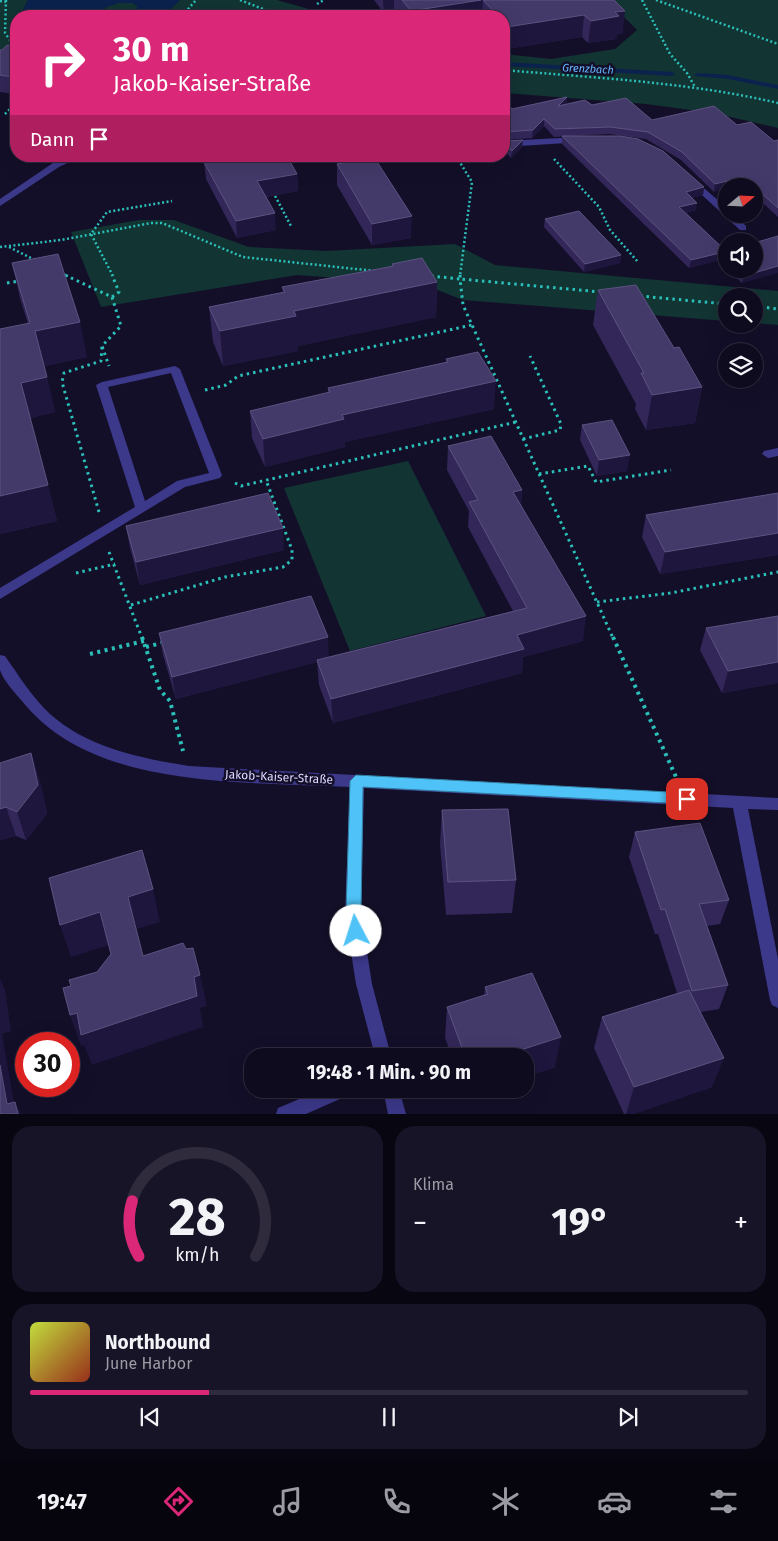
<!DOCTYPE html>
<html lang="de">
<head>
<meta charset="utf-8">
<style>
	:root { --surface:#0f0b1f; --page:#181428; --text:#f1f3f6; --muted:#9b9ba4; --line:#2f2b3d; --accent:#db2777 }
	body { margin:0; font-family:"Fira Sans",sans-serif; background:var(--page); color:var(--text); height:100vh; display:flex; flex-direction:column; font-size:19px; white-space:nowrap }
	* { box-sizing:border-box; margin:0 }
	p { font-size:16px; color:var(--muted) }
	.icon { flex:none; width:28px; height:28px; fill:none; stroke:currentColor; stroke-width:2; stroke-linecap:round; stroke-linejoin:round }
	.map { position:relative; height:1114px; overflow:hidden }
	.details { display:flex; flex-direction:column; gap:12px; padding:12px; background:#080611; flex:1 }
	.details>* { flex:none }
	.guide { position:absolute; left:10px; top:10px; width:500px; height:152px; border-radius:20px; box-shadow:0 5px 20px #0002,0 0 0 1px var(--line); background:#db2777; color:#fff; overflow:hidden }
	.needle { width:32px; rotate:71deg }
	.controls { position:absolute; left:718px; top:178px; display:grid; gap:10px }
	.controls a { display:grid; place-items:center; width:45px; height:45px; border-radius:50%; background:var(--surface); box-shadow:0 5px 20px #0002,0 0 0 1px var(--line); font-size:25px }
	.speed { position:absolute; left:15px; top:1032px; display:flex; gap:10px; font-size:25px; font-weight:700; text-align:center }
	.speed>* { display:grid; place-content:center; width:65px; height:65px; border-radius:50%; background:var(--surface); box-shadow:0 5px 20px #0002,0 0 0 1px var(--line); line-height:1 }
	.speed .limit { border:8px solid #d22; background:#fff; color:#111 }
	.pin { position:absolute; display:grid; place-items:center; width:42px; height:42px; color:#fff; margin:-21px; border-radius:10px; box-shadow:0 2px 8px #0006 }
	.me { position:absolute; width:55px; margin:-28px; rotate:355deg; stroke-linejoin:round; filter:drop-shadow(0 0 4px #0008) }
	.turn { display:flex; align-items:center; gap:18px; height:105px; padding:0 20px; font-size:22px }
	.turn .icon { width:65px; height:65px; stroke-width:2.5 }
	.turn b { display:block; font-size:35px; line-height:42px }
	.then { display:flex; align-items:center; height:48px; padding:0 20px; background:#0003; gap:10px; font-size:19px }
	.big { font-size:38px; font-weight:700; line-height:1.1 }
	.details .tile { flex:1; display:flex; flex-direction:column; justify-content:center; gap:8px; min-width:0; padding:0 18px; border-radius:20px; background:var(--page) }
	.details .dial { align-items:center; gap:0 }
	.dial svg { height:130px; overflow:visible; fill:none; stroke:var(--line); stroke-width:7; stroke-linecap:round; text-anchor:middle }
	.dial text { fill:var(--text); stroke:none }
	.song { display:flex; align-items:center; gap:15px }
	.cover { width:60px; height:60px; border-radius:8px; background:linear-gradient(135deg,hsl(70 70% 55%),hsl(10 70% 35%)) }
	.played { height:5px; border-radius:2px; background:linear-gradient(90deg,var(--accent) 25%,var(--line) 25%) }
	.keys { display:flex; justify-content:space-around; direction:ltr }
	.heat { display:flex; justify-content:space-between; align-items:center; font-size:28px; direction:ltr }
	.details .tiles { flex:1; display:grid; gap:12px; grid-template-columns:1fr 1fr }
	.tile:last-child { grid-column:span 2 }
	.trip { position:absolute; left:244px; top:1048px; width:290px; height:50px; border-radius:20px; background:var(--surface); box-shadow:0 5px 20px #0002,0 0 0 1px var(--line); font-weight:700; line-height:50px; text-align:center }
	.tabs { display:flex; height:80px; justify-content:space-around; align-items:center; background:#06040c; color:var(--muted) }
	.tabs .icon { width:35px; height:35px }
	.tabs .on { color:var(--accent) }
	.tabs b { font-size:22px; color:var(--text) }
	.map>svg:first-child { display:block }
</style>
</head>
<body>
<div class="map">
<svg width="778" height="1114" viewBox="0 0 778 1114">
	<rect width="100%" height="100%" fill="#140f29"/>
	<g fill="#123433">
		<polygon points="0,0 28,0 20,16 16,16 16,60 0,57"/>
		<polygon points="180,0 277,0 333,16 163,16"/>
		<polygon points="602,0 778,0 778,128 713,113 646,104 504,93 504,54 551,59 615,49 637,30 610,3"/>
		<polygon points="118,3 133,3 137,6 137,10 129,14 106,11 104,7"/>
		<polygon points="139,220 174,220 249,247 326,251 455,244 495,265 778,291 778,325 754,323 754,296 726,296 726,321 463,300 422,284 297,275 101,307 71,232"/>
		<polygon points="408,461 486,616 350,651 284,488"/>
	</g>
	<path fill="#0a224d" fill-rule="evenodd" d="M 28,0 L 180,0 L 163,16 L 20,16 ZM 118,3 L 133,3 L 137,6 L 137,10 L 129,14 L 106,11 L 104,8 Z"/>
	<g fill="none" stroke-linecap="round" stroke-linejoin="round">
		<g fill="#0a224d" fill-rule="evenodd">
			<polygon points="504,62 672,72 675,74 672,76 504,66"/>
			<polygon points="697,73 728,75 778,85 778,89 728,79 695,76 695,74"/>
		</g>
		<g stroke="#2ac0b9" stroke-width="2.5" stroke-dasharray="2 2.5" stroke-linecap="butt">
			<polyline points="6,0 5,33 16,49"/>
			<polyline points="240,0 281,16"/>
			<polyline points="642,0 670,54 687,73 695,87"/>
			<polyline points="656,0 778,44"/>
			<polyline points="0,1 6,2"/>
			<polyline points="317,4 324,0"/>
			<polyline points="182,16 196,0"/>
			<path d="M 504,70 C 596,78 688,82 778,103"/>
			<polyline points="5,114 16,103"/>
			<polyline points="456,156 472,182 460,276"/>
			<polyline points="554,159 599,207 610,230 638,262"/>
			<polyline points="273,192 291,226"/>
			<polyline points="0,247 61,240 151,223 162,223 243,257 375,271"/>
			<polyline points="9,247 37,261"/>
			<polyline points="63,274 68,276"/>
			<polyline points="113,276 91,234 107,212 172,201"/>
			<polyline points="431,276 434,276"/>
		</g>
		<g stroke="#2ac0b9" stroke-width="3" stroke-dasharray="2.5 4" stroke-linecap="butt">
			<polyline points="65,275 112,297 121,326 102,346 109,366"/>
			<polyline points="460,275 460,279 601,292"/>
			<polyline points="431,276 460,279 463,305 613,638"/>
			<polyline points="7,283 19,281"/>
			<polyline points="640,296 726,304"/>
			<polyline points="112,297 119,292 112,275"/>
			<polyline points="754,306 778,309"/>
			<polyline points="205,390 226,385 238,376 472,325"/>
			<polyline points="523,439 560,430 561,424 530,356"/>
			<polyline points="539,474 588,466 596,482 671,470"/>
			<polyline points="235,483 241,486 516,422"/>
			<polyline points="99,512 62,382 64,373 101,361 102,346"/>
			<polyline points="109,552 142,638"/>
			<polyline points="76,573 115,564"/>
			<polyline points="597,602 671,593 778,572"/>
			<polyline points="131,605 225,577 283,567 292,560 292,550 266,480"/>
		</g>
		<g stroke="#2ac0b9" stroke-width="4" stroke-dasharray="3 4.5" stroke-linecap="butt">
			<polyline points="142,637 160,690 170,701 183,751"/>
			<polyline points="613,637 676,777"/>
			<polyline points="146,647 165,642"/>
			<polyline points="90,654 144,641"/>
		</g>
		<g fill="#3c388a" fill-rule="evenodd">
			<polygon points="579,137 583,140 582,142 504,147 504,141"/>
			<polygon points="70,156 82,156 59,167 0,206 0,199 53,163"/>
			<polygon points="692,178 726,207 726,214 733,214 746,226 746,230 740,230 689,183 689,179"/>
			<path d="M 175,366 L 180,369 L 222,475 L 220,478 L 185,487 L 0,599 L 0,588 L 135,507 L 96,385 L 102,382 ZM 171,373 L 209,473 L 177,481 L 145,501 L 108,387 Z"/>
			<polygon points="778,448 778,456 768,458 762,454 764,451"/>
			<path d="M 0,655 L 5,656 C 19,676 32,697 50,714 C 88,748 140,758 189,766 L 778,798 L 778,810 L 748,809 L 778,959 L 778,1008 L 772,1005 L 770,1000 L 733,808 L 364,788 L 361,914 L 372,984 L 391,1056 L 375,1056 L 356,984 L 345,914 L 350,787 C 246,781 93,791 22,701 C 15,693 3,680 0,670 C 0,666 0,659 0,655 Z"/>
			<polygon points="323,1089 352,1089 349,1095 306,1114 276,1114 278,1108"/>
			<polygon points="383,1089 399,1089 406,1114 388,1114"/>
		</g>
	</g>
	<g fill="#322758">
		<polygon points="374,0 614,0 623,33 617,34 616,39 588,43 582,37 506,49 504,47 504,16 398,16 394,11 384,13"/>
		<polygon points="16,47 16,94 15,94 0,92 0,50"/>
		<polygon points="504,104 512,109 567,104 592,105 652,120 737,125 774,141 778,140 778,217 754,195 754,186 744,186 742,184 735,186 726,186 714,192 681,160 646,139 609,134 554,137 544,126 532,138 504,140"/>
		<polygon points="562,136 704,187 703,195 692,198 696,210 686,213 726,251 726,268 719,260 689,268 562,144"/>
		<polygon points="504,141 522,147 511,158 504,150"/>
		<polygon points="204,162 297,174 298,191 266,197 276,230 237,238 206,179"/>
		<polygon points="337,164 411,238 372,245 337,185"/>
		<polygon points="545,219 621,255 620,263 584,272 544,227"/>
		<polygon points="12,263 87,357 44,366 55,412 30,418 57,521 0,534 28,324 20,298"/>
		<polygon points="392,264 437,282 436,317 298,346 298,351 223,366 213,342 209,307 283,292 282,287 392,266"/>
		<polygon points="727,269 754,269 742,283"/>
		<polygon points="598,290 674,348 702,387 695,423 646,430 635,409 636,404 593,325"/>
		<polygon points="446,359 494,409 345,442 345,447 265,467 252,438 250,411 328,393 328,388 446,362"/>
		<polygon points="582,425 627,471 597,476 580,440"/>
		<polygon points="448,446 522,490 521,505 583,641 523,657 522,673 333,723 319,685 317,662 176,699 163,655 159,633 329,657 513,611 468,527 469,511 447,470"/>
		<polygon points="778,493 778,555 660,574 642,537 646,515"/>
		<polygon points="126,526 284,550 140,585 130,548"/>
		<polygon points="778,616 778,683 722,693 700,650 706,628"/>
		<polygon points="31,753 40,782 47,814 26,840 16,836 0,840 0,763"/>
		<polygon points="442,810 516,880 512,913 446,915 440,844"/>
		<polygon points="635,832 729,900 720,924 707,926 728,985 719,1009 701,1012 712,1087 633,1114 624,1114 594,1048 602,1017 677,993 658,934 655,934 629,857"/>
		<polygon points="485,987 555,1068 525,1056 452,1056 445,1038 447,1007 484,996"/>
		<polygon points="464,1089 489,1089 466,1096"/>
	</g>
	<g fill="#1e163d">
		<polygon points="383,0 394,0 394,11 384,13"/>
		<polygon points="483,0 482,16 411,16 411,11"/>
		<polygon points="625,11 623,33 617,34 616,39 588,43 591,21 615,12"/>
		<polygon points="584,15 582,37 506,49 507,27"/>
		<polygon points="16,73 16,94 15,94 12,77"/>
		<polygon points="567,97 567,104 558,106"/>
		<polygon points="544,119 544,126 532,138 533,130"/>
		<polygon points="523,140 522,147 511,158 512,151"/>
		<polygon points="297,174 298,191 258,198 257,181"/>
		<polygon points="743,177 742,184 735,186 726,186 726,188 714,192 715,184"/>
		<polygon points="704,187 703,195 684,200 686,192"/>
		<polygon points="697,203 696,210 678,215 679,207"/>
		<polygon points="275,213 276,230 237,238 236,221"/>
		<polygon points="412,216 411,238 372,245 372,224"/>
		<polygon points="720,253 719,260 689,268 691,260"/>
		<polygon points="621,255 620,263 584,272 585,264"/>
		<polygon points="778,266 778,273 742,283 744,276"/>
		<polygon points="437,282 436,317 298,346 298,351 223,366 220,331 294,311"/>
		<polygon points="80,322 87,357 43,366 35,331"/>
		<polygon points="47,377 55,412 29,418 21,383"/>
		<polygon points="496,381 494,409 345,442 345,447 265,467 263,439 342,415"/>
		<polygon points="702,387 695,423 646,430 652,395"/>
		<polygon points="630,455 627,471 597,476 599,460"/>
		<polygon points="48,485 57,521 0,534 0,496"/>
		<polygon points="522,490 520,515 513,492"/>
		<polygon points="283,528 284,550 140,585 136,562"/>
		<polygon points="778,533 778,555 660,574 665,552"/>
		<polygon points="586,616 583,641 523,657 522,673 333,723 331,699 517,635"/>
		<polygon points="328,637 329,659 176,699 172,677"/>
		<polygon points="778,662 778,683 722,693 728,671"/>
		<polygon points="31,753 40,782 47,814 26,840 17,812"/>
		<polygon points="6,807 16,836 0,840 0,809"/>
		<polygon points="153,889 160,922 137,929 128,897"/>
		<polygon points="100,912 109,945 71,957 60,925"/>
		<polygon points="200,975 207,1006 200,1008 203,1027 92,1065 84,1045 81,1046 70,1015"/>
		<polygon points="0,979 5,990 11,1031 2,1034 16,1114 7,1104 0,1065"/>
		<polygon points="561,1037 555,1068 525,1077 525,1056 502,1056"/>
		<polygon points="724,1058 712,1087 633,1114 626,1114 634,1087"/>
		<polygon points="467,1089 489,1089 466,1096"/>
		<polygon points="15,1102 21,1114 18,1114"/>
	</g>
	<g fill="#443a6a" stroke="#5c5381">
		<polygon points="402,0 481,0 411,11"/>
		<polygon points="483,0 614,0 625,11 615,12 619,16 591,21 584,15 507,27 504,23 504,16 498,16"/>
		<polygon points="7,45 16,47 16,73 12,77 0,75 0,50 2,50"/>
		<polygon points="567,97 558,106 585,100 592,105 626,98 652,120 714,106 737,125 751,122 774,141 778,140 778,208 743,177 715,184 682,152 648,132 610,127 555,129 544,119 533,130 504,132 504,104 507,103 512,109"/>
		<polygon points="562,136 620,136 638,139 663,151 704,187 686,192 697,203 679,207 726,251 726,258 720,253 691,260"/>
		<polygon points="523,140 512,151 504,143 504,141"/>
		<polygon points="236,156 287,156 297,174 257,181 275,213 236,221 204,162"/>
		<polygon points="374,157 412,216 372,224 337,164"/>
		<polygon points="579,211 621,255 585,264 545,219"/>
		<polygon points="778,236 778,266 744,276 737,269 754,269 754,243"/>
		<polygon points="58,254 80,322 35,331 47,377 21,383 48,485 0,496 0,329 30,323 12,263"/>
		<polygon points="422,258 437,282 294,311 296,316 220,331 209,307 285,292 282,287 394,266 392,264"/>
		<polygon points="636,285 674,348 679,347 702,387 652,395 641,373 644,373 598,290"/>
		<polygon points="478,352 496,381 342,415 344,419 263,439 250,411 330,392 328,388 448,362 446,359"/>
		<polygon points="612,420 630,455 599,460 582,425"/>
		<polygon points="491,436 522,490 513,492 586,616 517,635 524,649 331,699 317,660 527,608 469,502 478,500 448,446"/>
		<polygon points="268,493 283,528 136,562 126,526"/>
		<polygon points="778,493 778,533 665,552 646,515"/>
		<polygon points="311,596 328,637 172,677 159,633"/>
		<polygon points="778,616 778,662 728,671 706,628"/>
		<polygon points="31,753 38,785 17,812 6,807 0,809 0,763"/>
		<polygon points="508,809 516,880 448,882 442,810"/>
		<polygon points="700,823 729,900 699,904 728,985 692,991 665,909 661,910 635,832"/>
		<polygon points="142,850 153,889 128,897 143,956 183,943 186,949 193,948 200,975 194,977 197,996 81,1035 77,1013 70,1015 63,988 71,986 69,980 97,972 111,954 100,912 60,925 49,878"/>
		<polygon points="532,973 561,1037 502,1056 465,1056 447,1007 488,994 485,987"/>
		<polygon points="689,990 724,1058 634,1087 602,1017"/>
		<polygon points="0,1065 7,1104 15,1102 18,1114 0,1114"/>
	</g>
	<polygon fill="#4fc3f7" stroke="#337fa1" points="356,775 687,793 691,795 693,799 691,803 687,804 363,787 361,914 363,931 361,936 356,938 351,936 346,914 350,781"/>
	<g text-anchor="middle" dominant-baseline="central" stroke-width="5" stroke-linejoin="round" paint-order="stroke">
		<g font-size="11" font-style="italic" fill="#65b6ff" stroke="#140f29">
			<text transform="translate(588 69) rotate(3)">Grenzbach</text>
		</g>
		<g font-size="12" fill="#dcd7ff" stroke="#140f29">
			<text transform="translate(279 777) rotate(3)">Jakob-Kaiser-Straße</text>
		</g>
	</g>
</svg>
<div class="controls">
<a><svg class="needle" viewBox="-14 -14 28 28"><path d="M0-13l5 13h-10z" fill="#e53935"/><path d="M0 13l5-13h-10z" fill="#9b9ba4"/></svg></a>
<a><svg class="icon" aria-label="sound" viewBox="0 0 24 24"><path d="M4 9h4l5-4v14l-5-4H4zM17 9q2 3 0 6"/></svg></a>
<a><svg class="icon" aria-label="search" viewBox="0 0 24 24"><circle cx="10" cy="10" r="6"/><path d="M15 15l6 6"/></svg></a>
<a><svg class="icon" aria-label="layers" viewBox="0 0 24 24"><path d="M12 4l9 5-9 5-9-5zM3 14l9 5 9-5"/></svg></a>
</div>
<div class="speed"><div class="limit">30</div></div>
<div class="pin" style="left:687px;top:799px;background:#d93025"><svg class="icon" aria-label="arrive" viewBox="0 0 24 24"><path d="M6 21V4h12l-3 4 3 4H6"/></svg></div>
<svg class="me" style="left:356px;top:931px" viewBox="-20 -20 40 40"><circle r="19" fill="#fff"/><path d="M0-13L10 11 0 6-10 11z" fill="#4fc3f7"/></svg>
<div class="trip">19:48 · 1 Min. · 90 m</div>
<div class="guide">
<div class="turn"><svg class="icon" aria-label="right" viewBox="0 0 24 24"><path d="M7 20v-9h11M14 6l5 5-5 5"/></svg><div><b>30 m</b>Jakob-Kaiser-Straße</div></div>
<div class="then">Dann<svg class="icon" aria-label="arrive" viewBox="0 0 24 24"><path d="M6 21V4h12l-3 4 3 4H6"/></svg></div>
</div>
</div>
<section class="details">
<div class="tiles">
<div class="tile dial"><svg viewBox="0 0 100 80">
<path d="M14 69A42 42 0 1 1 86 69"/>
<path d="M14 69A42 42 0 0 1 10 35" stroke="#db2777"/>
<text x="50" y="56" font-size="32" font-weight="700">28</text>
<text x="50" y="72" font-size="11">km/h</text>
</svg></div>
<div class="tile"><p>Klima</p>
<div class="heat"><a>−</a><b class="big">19°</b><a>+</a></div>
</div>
<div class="tile">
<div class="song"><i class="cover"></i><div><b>Northbound</b><p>June Harbor</p></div></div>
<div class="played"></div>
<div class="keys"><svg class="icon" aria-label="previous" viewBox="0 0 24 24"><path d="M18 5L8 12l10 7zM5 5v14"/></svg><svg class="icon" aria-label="pause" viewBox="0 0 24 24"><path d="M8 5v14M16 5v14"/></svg><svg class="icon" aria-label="next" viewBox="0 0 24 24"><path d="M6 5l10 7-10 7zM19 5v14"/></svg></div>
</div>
</div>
</section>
<nav class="tabs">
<b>19:47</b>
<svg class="icon on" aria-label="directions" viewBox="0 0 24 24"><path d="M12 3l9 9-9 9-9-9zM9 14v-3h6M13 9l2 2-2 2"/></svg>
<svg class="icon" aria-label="music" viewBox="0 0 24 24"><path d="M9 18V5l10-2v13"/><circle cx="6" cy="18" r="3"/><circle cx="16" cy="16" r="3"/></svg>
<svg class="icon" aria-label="phone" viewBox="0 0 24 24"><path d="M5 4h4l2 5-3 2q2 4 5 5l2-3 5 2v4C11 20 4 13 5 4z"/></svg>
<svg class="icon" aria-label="climate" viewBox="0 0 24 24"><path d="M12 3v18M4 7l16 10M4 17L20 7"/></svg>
<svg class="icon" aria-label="car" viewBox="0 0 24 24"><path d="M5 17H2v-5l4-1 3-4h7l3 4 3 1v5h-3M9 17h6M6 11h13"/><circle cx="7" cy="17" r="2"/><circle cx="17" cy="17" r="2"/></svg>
<svg class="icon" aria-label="filters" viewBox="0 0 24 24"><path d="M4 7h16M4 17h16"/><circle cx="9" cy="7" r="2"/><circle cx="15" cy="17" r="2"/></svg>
</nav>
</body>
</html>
